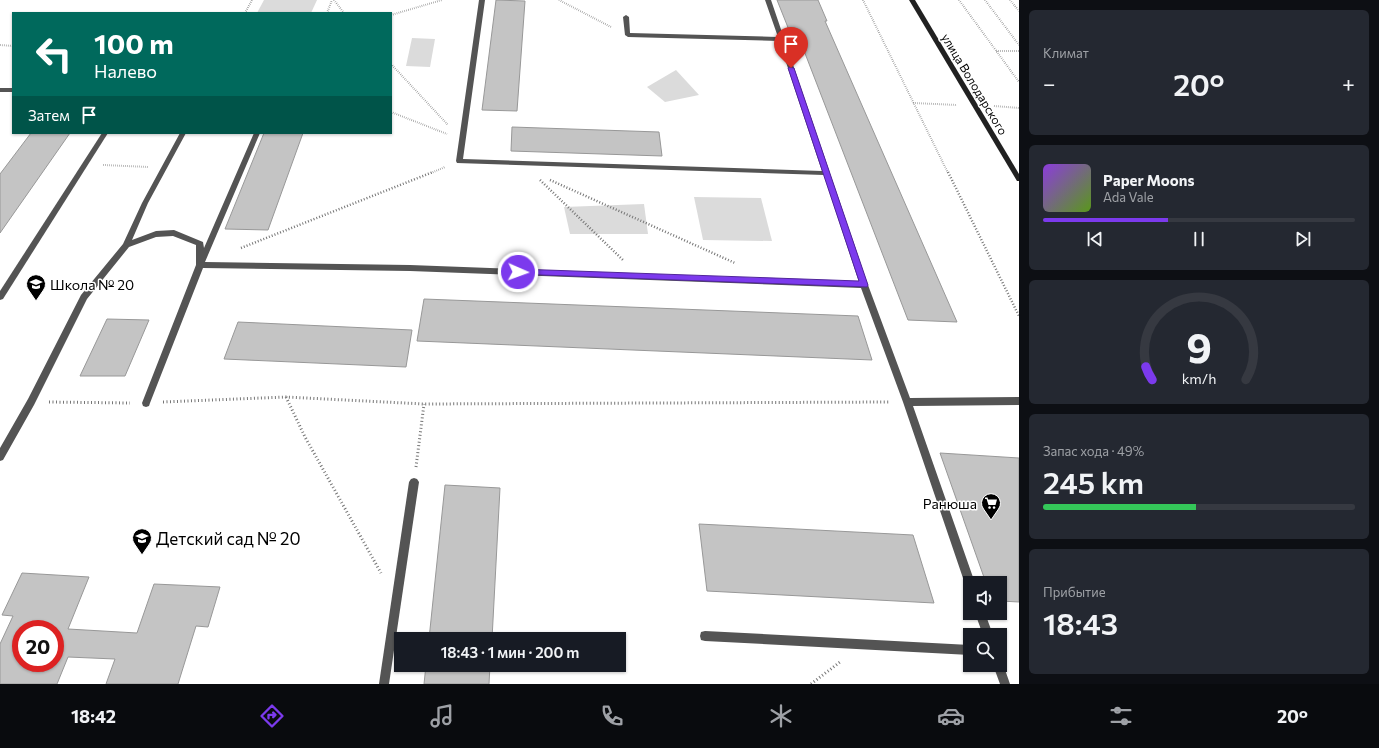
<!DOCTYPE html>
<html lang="ru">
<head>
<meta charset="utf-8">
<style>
	:root { --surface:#171b24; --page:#242831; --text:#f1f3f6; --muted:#9ea1a6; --line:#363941; --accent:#7c3aed }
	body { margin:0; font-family:Commissioner,sans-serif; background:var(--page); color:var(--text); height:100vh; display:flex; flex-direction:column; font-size:15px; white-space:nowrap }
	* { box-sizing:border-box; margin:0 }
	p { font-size:13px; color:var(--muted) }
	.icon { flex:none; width:22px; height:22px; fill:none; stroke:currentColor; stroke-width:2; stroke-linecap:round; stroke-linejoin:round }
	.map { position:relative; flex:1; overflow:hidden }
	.details { display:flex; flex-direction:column; gap:10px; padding:10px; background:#0d0f14; width:360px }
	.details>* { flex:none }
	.guide { position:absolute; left:12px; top:12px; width:380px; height:122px; border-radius:0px; box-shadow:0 1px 3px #0004; background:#00695c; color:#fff; overflow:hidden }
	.buttons { position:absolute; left:963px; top:576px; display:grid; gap:8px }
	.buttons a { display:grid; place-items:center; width:44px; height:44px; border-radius:0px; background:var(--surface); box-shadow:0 1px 3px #0004; font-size:20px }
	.speed { position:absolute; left:12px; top:620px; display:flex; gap:8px; font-size:20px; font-weight:700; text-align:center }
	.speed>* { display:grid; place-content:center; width:52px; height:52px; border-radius:50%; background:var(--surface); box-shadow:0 1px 3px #0004; line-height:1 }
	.speed .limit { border:6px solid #d22; background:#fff; color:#111 }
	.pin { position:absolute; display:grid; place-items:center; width:34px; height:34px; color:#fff; margin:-41px -17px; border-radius:50% 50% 50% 0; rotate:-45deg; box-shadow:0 0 4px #0007 }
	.pin .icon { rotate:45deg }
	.me { position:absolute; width:44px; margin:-22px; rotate:92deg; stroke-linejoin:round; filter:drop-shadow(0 0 3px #0008) }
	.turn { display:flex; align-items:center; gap:14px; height:84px; padding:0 16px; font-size:18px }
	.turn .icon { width:52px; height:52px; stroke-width:2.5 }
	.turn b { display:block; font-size:28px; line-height:34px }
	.then { display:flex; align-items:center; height:38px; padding:0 16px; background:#0003; gap:8px; font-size:15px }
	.big { font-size:30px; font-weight:600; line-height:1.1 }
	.details .tile { flex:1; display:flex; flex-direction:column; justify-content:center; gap:6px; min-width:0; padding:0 14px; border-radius:6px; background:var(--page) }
	.details .dial { align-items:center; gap:0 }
	.dial svg { height:104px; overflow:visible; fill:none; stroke:var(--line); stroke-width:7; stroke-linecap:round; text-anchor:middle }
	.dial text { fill:var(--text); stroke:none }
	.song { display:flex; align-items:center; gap:12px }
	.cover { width:48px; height:48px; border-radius:6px; background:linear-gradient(135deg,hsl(270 70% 55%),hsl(90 70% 35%)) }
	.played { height:4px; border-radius:2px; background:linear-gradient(90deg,var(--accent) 40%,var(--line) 40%) }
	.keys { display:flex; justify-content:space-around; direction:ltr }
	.heat { display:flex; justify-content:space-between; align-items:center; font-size:22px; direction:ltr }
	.charge { height:6px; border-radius:3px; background:linear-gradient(90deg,#34c759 49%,var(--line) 0) }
	.trip { position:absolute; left:394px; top:632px; width:232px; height:40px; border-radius:0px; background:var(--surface); box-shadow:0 1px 3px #0004; font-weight:600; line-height:40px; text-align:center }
	.tabs { display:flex; height:64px; justify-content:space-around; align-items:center; background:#090b0e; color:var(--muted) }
	.tabs .icon { width:28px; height:28px }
	.tabs .selected { color:var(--accent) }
	.tabs b { font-size:18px; color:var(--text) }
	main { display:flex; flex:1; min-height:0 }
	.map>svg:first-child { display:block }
</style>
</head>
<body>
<main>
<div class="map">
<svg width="1019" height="684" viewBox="0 0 1019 684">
	<rect width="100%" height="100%" fill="#fff"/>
	<g fill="#dbdbdb">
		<polygon points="264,0 317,0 311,13 257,13"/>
		<polygon points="412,38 435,39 430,67 406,66"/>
		<polygon points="676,70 699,95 665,102 647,87"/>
		<polygon points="694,197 761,198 772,241 703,240"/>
		<polygon points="644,204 648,234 570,234 564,207"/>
	</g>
	<g fill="#c4c4c4" stroke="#989898" fill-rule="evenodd">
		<polygon points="496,0 525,1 517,111 482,110"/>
		<polygon points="777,0 818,0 827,21 825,21 957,322 908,320 796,30 789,30"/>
		<polygon points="512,127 659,132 662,156 511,151"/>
		<polygon points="31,133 70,133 0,233 0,174"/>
		<polygon points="264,133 303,133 268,230 225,229"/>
		<polygon points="424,299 858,316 872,360 417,341"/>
		<polygon points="107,319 149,320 125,376 80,376"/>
		<polygon points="238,322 412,330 406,367 224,359"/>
		<polygon points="940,453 1019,458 1019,602 1000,601 1000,583 986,583"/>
		<polygon points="445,485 500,488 492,639 429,639"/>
		<polygon points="699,524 913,535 934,603 707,591"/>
		<path d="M 22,573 L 89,577 L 68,629 L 137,633 L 154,584 L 220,587 L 208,627 L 196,626 L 178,684 L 106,684 L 115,659 L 68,657 L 57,684 L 0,684 L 0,644 L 13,616 L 2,615 ZM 21,629 L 55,629 L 55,663 L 21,663 Z"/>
		<polygon points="426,665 490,665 489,684 424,684"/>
	</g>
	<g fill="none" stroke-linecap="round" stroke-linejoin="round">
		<g stroke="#767676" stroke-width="2" stroke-dasharray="0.5 1.5" stroke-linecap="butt">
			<polyline points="334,0 344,13"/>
			<polyline points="559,0 611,27"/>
			<polyline points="863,0 948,173"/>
			<polyline points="959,0 1019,82"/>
			<polyline points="985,0 1019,45"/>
			<polyline points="1010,0 1019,11"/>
			<polyline points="245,13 252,0"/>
			<polyline points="327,13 332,0"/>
			<polyline points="391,15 442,0"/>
			<polyline points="0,45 13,46"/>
			<polyline points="996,51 1019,51"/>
			<polyline points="391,64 448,125"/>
			<polyline points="913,103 957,105"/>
			<polyline points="994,106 1019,108"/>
			<polyline points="391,112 447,134"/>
			<polyline points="103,165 148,167"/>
			<polyline points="431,173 445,167"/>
		</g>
		<g stroke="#767676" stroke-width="2.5" stroke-dasharray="1 2" stroke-linecap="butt">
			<polyline points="948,172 1019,316"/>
			<polyline points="540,180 623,260"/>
			<polyline points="550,180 735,263"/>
			<polyline points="241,248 433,172"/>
		</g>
		<g stroke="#767676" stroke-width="3" stroke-dasharray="1 2.5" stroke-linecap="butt">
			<polyline points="286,397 305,437 381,573"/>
			<polyline points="49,402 130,403"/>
			<polyline points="163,402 286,397 424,404 890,402"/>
			<polyline points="416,467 424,404"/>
			<polyline points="811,684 840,662"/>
		</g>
		<g fill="#545454" fill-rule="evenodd">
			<polygon points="479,0 485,0 463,159 822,171 779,41 628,37 625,35 623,17 626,15 629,17 630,33 778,37 765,0 771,0 868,285 910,398 1019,397 1019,405 913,406 975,583 970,583 970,589 966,588 965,584 903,402 861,288 410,271 203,268 150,403 149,406 146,407 143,406 142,403 196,265 196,245 173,236 156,237 129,247 87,299 34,405 3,460 0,461 0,448 28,399 81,295 123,244 142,203 180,133 186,133 148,203 132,240 156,231 174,230 203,242 204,248 254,133 260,133 205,262 410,265 859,282 824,175 457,163 456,161"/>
			<rect x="0" y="88" width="13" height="4"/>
			<polygon points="102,133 108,133 3,299 0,300 0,291"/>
			<polygon points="414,478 417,479 419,482 389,684 379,684 409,482 411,479"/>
			<polygon points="975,613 985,613 993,635 983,635"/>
			<polygon points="705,631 970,645 970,655 705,641 701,640 700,636 701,632"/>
			<polygon points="1000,660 1002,661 1010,684 1000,684 993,665 1000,665"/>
		</g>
		<polygon fill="#212121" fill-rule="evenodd" points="909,0 915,0 1019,174 1019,181 1017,181"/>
	</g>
	<polygon fill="#7c3aed" stroke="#51269a" points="789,67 794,68 868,285 867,287 515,274 513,272 515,269 518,269 859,281 788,68"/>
	<defs>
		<g id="school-pin" transform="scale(1)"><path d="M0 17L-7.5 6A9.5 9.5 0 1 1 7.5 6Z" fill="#000" stroke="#fff"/><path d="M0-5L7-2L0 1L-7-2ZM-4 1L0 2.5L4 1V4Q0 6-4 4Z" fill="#fff"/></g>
		<g id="supermarket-pin" transform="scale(1)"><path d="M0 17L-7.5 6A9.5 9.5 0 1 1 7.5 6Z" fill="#000" stroke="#fff"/><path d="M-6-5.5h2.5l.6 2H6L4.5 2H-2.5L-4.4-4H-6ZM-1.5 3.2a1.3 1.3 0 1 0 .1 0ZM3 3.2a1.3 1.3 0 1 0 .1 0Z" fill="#fff"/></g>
	</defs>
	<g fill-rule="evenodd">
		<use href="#school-pin" x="36" y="284"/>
		<use href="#supermarket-pin" x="991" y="503"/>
		<use href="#school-pin" x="142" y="538"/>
	</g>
	<g text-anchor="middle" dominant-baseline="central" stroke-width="3" stroke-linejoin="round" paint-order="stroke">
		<g font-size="12" fill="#000" stroke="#fff">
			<text transform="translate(975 84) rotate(59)">улица Володарского</text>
		</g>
		<g font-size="14" fill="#000" stroke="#fff" text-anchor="start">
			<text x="50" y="284">Школа № 20</text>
			<text x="977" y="503" text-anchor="end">Ранюша</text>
		</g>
		<g font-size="17" fill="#000" stroke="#fff" text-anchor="start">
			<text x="156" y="538">Детский сад № 20</text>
		</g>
	</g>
</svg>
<div class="buttons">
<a><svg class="icon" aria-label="sound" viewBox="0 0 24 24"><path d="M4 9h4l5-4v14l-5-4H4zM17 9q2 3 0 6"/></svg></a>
<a><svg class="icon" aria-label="search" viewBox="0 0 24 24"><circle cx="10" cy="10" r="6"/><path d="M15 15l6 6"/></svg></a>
</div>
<div class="speed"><div class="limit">20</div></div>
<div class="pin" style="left:791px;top:68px;background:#d93025"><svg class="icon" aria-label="arrive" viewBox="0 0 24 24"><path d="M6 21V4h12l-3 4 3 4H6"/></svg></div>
<svg class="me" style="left:518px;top:272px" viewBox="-20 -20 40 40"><circle r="17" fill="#7c3aed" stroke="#fff" stroke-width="3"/><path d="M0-11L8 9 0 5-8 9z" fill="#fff"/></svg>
<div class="trip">18:43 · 1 мин · 200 m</div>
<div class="guide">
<div class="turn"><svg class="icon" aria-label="left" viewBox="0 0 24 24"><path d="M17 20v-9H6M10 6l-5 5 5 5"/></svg><div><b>100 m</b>Налево</div></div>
<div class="then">Затем<svg class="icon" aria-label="arrive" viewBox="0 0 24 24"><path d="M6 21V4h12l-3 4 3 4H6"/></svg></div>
</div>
</div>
<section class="details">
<div class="tile"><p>Климат</p>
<div class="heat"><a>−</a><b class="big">20°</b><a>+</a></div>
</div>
<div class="tile">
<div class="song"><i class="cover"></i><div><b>Paper Moons</b><p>Ada Vale</p></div></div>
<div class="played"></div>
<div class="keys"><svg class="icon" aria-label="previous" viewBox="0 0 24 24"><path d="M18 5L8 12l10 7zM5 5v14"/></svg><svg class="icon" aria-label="pause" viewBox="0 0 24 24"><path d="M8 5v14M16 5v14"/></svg><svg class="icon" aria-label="next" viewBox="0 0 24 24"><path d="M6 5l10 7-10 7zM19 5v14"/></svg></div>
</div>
<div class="tile dial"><svg viewBox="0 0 100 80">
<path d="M14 69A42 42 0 1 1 86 69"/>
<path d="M14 69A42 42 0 0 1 9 59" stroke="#7c3aed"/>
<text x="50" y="56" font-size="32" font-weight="700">9</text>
<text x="50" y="72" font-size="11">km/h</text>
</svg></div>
<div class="tile"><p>Запас хода · 49%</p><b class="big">245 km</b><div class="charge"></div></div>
<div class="tile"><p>Прибытие</p><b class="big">18:43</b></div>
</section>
</main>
<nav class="tabs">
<b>18:42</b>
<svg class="icon selected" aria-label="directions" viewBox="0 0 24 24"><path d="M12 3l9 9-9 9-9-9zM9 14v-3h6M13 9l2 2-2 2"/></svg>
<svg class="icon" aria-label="music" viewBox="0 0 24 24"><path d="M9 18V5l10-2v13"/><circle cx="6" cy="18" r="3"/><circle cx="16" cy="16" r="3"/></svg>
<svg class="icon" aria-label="phone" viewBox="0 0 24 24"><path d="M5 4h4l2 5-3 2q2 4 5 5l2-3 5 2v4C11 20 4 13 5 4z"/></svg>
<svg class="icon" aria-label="climate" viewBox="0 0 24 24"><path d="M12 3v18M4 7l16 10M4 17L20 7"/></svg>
<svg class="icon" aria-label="car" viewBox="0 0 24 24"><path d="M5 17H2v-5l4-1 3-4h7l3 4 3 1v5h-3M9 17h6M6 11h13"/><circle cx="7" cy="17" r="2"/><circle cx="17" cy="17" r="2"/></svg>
<svg class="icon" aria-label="filters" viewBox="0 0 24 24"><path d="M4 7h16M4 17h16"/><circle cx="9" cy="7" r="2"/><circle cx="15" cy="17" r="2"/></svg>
<b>20°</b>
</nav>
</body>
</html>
